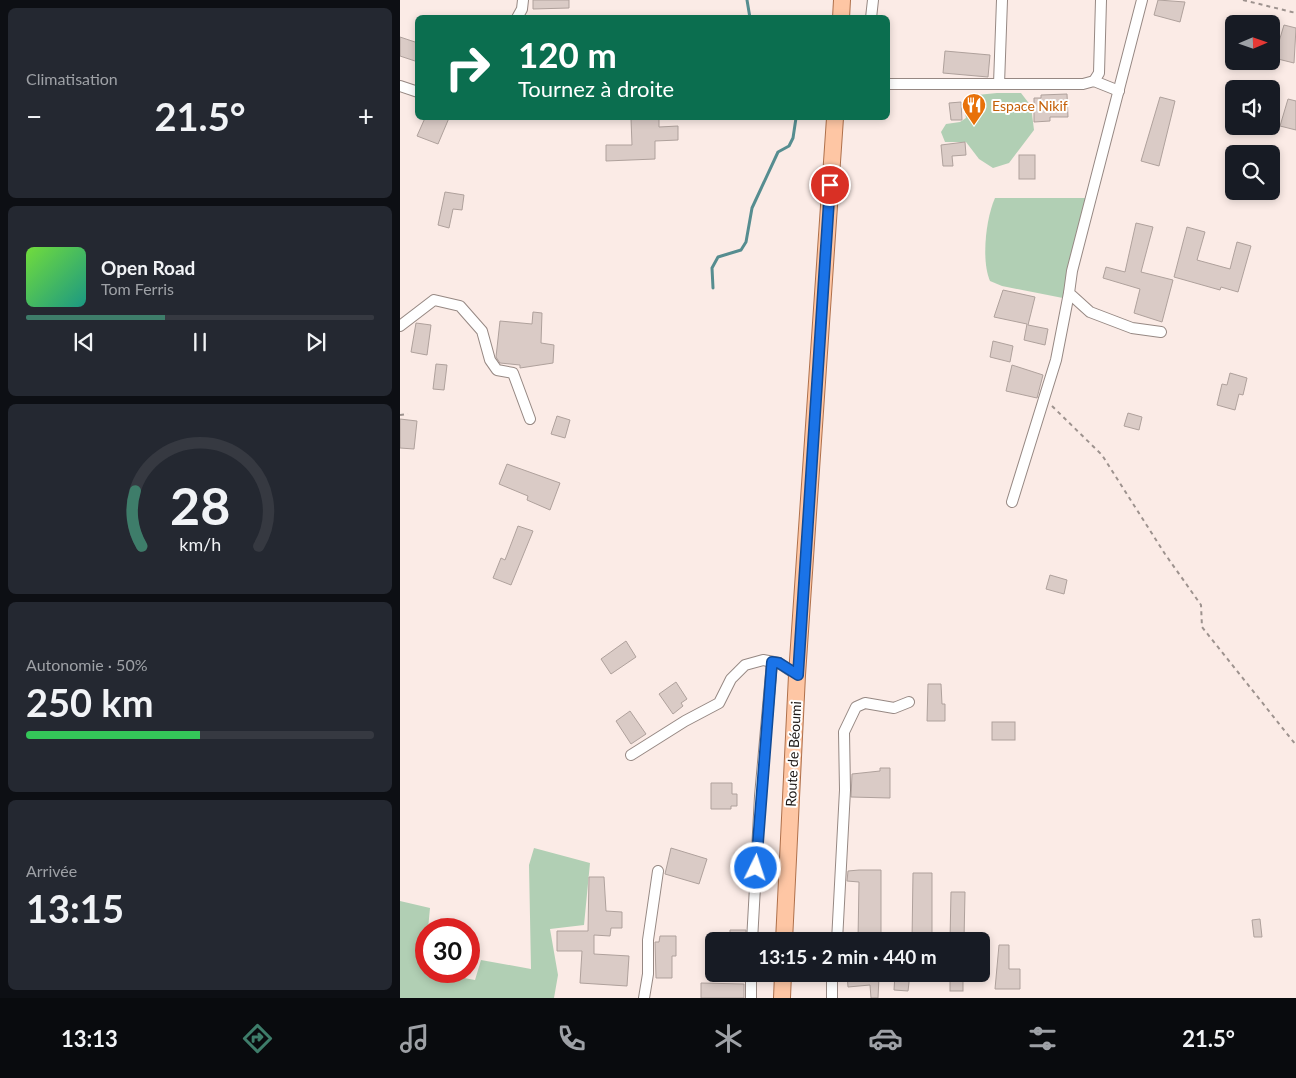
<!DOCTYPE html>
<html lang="fr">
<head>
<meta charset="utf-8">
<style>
	:root { --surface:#171b24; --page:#242831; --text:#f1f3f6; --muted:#9ea1a6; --line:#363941; --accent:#3e7d6a }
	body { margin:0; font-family:Lato,sans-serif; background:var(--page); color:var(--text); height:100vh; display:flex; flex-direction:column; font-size:19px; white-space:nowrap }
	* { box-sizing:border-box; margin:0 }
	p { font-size:16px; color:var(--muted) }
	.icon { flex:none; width:28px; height:28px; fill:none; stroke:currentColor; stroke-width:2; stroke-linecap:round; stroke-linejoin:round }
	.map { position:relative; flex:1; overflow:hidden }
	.side { display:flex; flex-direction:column; gap:8px; padding:8px; background:#0d0f14; width:400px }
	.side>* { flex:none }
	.guide { position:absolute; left:15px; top:15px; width:475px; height:105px; border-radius:8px; box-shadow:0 2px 8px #0003; background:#0b6e4f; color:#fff; overflow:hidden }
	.needle { width:32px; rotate:88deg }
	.controls { position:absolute; left:825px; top:15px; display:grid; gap:10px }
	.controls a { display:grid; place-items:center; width:55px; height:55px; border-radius:8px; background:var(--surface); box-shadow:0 2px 8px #0003; font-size:25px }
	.speed { position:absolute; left:15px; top:918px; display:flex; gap:10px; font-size:25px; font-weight:700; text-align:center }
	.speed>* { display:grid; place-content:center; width:65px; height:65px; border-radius:50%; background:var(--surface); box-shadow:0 2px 8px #0003; line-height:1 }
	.speed .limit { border:8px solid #d22; background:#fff; color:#111 }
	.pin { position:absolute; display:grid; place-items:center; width:42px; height:42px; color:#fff; margin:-21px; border:2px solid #fff; border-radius:50%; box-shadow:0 1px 5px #0007 }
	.me { position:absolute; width:55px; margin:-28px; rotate:4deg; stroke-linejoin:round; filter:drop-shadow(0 0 4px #0008) }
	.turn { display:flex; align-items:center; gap:18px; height:105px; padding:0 20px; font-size:22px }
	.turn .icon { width:65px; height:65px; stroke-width:2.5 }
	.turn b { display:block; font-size:35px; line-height:42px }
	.big { font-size:38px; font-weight:700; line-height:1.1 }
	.side .tile { flex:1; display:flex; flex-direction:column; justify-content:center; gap:8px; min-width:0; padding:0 18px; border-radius:8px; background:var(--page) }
	.side .dial { align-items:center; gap:0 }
	.dial svg { height:130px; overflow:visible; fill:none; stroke:var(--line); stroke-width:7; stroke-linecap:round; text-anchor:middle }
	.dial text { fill:var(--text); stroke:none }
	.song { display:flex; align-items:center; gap:15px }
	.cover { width:60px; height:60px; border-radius:8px; background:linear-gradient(135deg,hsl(100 70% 55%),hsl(170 70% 35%)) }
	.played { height:5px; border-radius:2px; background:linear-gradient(90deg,var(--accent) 40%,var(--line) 40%) }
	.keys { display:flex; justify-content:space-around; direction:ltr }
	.heat { display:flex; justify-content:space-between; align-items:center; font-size:28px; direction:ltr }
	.charge { height:8px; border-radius:4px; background:linear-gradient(90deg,#34c759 50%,var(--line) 0) }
	.trip { position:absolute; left:305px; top:932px; width:285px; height:50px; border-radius:8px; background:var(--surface); box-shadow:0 2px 8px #0003; font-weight:700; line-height:50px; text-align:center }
	.tab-bar { display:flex; height:80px; justify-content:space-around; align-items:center; background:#090b0e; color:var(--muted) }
	.tab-bar .icon { width:35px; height:35px }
	.tab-bar .active { color:var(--accent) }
	.tab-bar b { font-size:22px; color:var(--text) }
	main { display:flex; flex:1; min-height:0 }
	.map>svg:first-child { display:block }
</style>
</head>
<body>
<main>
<section class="side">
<div class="tile"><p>Climatisation</p>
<div class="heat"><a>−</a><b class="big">21.5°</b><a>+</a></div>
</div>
<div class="tile">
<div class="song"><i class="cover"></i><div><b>Open Road</b><p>Tom Ferris</p></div></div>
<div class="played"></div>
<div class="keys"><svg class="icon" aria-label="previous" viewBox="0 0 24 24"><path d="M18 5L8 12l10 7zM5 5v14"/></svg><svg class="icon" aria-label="pause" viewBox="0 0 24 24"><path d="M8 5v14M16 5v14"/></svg><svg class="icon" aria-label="next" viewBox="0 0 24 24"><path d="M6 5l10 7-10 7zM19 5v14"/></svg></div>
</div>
<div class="tile dial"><svg viewBox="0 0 100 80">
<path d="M14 69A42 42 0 1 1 86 69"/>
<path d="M14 69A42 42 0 0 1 10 35" stroke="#3e7d6a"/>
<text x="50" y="56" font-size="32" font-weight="700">28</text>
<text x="50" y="72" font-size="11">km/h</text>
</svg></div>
<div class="tile"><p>Autonomie · 50%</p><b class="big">250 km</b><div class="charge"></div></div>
<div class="tile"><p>Arrivée</p><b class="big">13:15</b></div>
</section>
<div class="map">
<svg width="896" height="998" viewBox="0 0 896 998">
	<rect width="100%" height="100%" fill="#fbebe6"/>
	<g fill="#b1cfb4">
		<polygon points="597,93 621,93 631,106 634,130 609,163 593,168 579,159 566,142 545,142 541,132 546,124 560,122 566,118 563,103 567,96"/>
		<path d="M 595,198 L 688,198 L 673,300 L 602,286 L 590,281 C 581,260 586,218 595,198 Z"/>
		<polygon points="134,848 190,863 184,925 150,929 158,975 154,998 0,998 0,901 30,908 28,929 26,929 26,971 75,980 81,960 131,969 129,865"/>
	</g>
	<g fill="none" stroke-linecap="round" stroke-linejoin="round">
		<g stroke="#568d90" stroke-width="3">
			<polyline points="347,0 350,18"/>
			<polyline points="313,288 312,268 318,257 341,250 346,242 352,208 378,152 389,146 393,138 396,118"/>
		</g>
	</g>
	<g fill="#dacbc6" stroke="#afa19c">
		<polygon points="133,0 169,0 169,8 133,9"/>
		<polygon points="758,0 785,2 780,22 754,15"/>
		<polygon points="884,25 896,28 894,63 874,58"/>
		<polygon points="0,37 18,43 18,62 0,56"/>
		<polygon points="545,51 590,55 588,77 543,73"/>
		<polygon points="667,94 668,117 650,117 650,121 634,122 634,98 641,98 641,95"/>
		<polygon points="760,97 775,101 759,166 741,161"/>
		<polygon points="888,99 896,101 896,130 880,126"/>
		<polygon points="561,102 562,120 551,120 549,103"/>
		<polygon points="25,118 49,118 38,144 17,136"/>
		<polygon points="259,118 259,127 278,126 278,140 255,141 255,159 206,161 206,145 232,145 231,119"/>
		<polygon points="565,142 566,155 552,156 553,166 543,166 541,145"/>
		<rect x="619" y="155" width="16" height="24"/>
		<polygon points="45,192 64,195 62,210 53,209 49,228 38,225"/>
		<polygon points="736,223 753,227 741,272 773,280 762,322 734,313 740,289 703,278 706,267 725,272"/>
		<polygon points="787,227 805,232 797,260 830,269 837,242 851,246 838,292 821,287 820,290 774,277"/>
		<polygon points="603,290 635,297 628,325 648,329 645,345 624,340 627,324 594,317"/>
		<polygon points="133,312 142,313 141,343 154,345 153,363 120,368 120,365 100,363 96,357 100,321 132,324"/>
		<polygon points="16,323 31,325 27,355 11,352"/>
		<polygon points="593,341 613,346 610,362 590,357"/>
		<polygon points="36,364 47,365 44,390 33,389"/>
		<polygon points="612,365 643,375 637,398 606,391"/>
		<polygon points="830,373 847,378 843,395 839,394 835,410 817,405 822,384 827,385"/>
		<polygon points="728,413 742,417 739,430 724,426"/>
		<polygon points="157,416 170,420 165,438 151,434"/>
		<polygon points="0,419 17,421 14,449 0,448"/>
		<polygon points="107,464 160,483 150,510 127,500 128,496 99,484"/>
		<polygon points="118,526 133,531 111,585 93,578 101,558 105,560"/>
		<polygon points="650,575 667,580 664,594 646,589"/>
		<polygon points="226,641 236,657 211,674 201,659"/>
		<polygon points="276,682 287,699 281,703 283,706 273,714 259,694"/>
		<polygon points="528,684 541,684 542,704 545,704 545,721 527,721"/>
		<polygon points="230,711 246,734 231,744 216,721"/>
		<rect x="592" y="722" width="23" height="18"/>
		<polygon points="480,768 490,768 490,798 451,797 452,774 480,771"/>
		<polygon points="311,783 332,783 332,794 337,794 337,806 331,806 331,809 311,809"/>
		<polygon points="271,848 307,859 299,884 265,874"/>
		<polygon points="459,870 481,870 481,939 458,939 459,882 447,881 448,871"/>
		<polygon points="513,873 532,873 532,941 512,941"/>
		<polygon points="189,877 204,877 206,911 222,912 222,928 211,928 210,936 194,935 194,954 229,956 227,986 180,983 182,951 157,951 157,931 188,931"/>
		<polygon points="551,892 565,892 564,940 550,940"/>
		<polygon points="860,919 862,937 854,937 852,920"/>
		<polygon points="330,930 346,930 345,941 330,941"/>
		<polygon points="260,936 276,936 276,956 272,956 272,978 256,978 255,942 259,942"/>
		<polygon points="599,945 609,945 609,969 620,969 620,989 595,989"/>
		<polygon points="447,974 461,974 461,977 479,977 478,998 471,998 470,985 448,987"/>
		<polygon points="495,974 510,974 508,991 494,990"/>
		<rect x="550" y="974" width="13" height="17"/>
		<polygon points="301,983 344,984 344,998 301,998"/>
	</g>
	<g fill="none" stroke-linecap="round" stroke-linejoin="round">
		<g stroke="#968883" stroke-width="12">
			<g id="street">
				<polyline points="742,0 672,271 669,293 690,312 732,328 761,332"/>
				<polyline points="117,18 122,9 123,0"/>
				<polyline points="471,18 473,0"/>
				<polyline points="694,81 699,73 701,0"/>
				<polyline points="488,84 683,84 694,81 719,91"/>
				<polyline points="599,84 602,0"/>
				<polyline points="0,86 18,92"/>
				<polyline points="0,326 34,300 60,306 82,331 90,360 97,370 113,373 130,419"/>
				<polyline points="612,502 656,360 669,293"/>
				<polyline points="231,755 285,721 319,703 331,679 345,665 363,660 379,663 397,675"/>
				<polyline points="352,941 360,796 372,662"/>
				<polyline points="437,941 445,790 444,732 456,707 465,703 494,708 509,702"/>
				<polyline points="244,998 248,974 248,940 258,871"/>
				<polyline points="351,998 351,974"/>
				<polyline points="432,998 432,974"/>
			</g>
		</g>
		<g stroke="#af704b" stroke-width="18">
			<g id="primary">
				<polyline points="441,18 442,0"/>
				<polyline points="384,941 397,675 435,118"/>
				<polyline points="382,998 383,974"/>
			</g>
		</g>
		<g stroke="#9d928e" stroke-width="2" stroke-dasharray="4 4" stroke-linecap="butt">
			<polyline points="843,0 896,13"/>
			<polyline points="652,406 702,455 765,554 801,605 802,627 896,745"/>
			<polyline points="0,415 8,414"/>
		</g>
		<use href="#street" stroke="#fff" stroke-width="10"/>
		<use href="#primary" stroke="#fec6a4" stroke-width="16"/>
	</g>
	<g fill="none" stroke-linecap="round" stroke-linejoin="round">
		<g stroke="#114b97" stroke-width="12">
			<polyline id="route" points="356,868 372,662 379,663 398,675 430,185"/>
		</g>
		<use href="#route" stroke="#1a73e8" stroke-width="9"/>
	</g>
	<defs>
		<g id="restaurant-pin" transform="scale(1.25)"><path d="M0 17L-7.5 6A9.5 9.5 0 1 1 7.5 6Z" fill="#e8710a" stroke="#fff"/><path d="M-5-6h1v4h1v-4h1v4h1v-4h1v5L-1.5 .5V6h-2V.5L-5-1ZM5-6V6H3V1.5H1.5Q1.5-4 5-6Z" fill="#fff"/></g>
	</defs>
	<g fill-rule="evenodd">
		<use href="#restaurant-pin" x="574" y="105"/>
	</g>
	<g text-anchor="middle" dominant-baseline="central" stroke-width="4" stroke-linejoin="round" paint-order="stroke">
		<g font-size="14" fill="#c56008" stroke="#fff" text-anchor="start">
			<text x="592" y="105">Espace Nikif</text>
		</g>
		<g font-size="14" fill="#1d1816" stroke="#fff">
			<text transform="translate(393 754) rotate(-87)">Route de Béoumi</text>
		</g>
	</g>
</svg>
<div class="controls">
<a><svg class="needle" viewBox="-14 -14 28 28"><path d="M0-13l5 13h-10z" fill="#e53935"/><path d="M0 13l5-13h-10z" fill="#9ea1a6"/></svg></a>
<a><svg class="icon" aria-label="sound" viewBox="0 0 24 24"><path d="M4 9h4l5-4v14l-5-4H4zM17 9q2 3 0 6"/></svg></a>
<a><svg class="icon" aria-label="search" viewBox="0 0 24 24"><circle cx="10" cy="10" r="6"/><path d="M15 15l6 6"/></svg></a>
</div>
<div class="speed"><div class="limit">30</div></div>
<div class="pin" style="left:430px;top:185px;background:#d93025"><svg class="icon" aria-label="arrive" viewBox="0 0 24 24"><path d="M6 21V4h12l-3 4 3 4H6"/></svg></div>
<svg class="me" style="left:356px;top:868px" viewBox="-20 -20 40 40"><circle r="17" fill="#1a73e8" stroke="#fff" stroke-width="3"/><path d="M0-11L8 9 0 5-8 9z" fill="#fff"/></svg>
<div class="trip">13:15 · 2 min · 440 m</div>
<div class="guide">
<div class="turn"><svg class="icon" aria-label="right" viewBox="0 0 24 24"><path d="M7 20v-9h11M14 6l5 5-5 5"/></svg><div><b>120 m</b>Tournez à droite</div></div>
</div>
</div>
</main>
<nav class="tab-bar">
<b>13:13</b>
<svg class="icon active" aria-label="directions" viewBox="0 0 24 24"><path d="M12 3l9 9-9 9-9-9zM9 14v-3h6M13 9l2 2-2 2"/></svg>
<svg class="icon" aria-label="music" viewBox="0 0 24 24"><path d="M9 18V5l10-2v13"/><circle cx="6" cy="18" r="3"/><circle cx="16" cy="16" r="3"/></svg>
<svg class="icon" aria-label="phone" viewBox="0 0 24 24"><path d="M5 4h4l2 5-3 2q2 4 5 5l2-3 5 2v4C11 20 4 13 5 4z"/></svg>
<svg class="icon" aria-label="climate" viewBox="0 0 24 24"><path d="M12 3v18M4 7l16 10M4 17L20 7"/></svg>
<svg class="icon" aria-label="car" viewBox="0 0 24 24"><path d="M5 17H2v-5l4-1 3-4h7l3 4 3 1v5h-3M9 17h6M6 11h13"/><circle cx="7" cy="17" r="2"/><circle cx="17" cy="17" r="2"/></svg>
<svg class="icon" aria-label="filters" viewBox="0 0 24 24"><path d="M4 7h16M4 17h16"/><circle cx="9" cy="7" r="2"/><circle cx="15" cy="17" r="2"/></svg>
<b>21.5°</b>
</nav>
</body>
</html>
